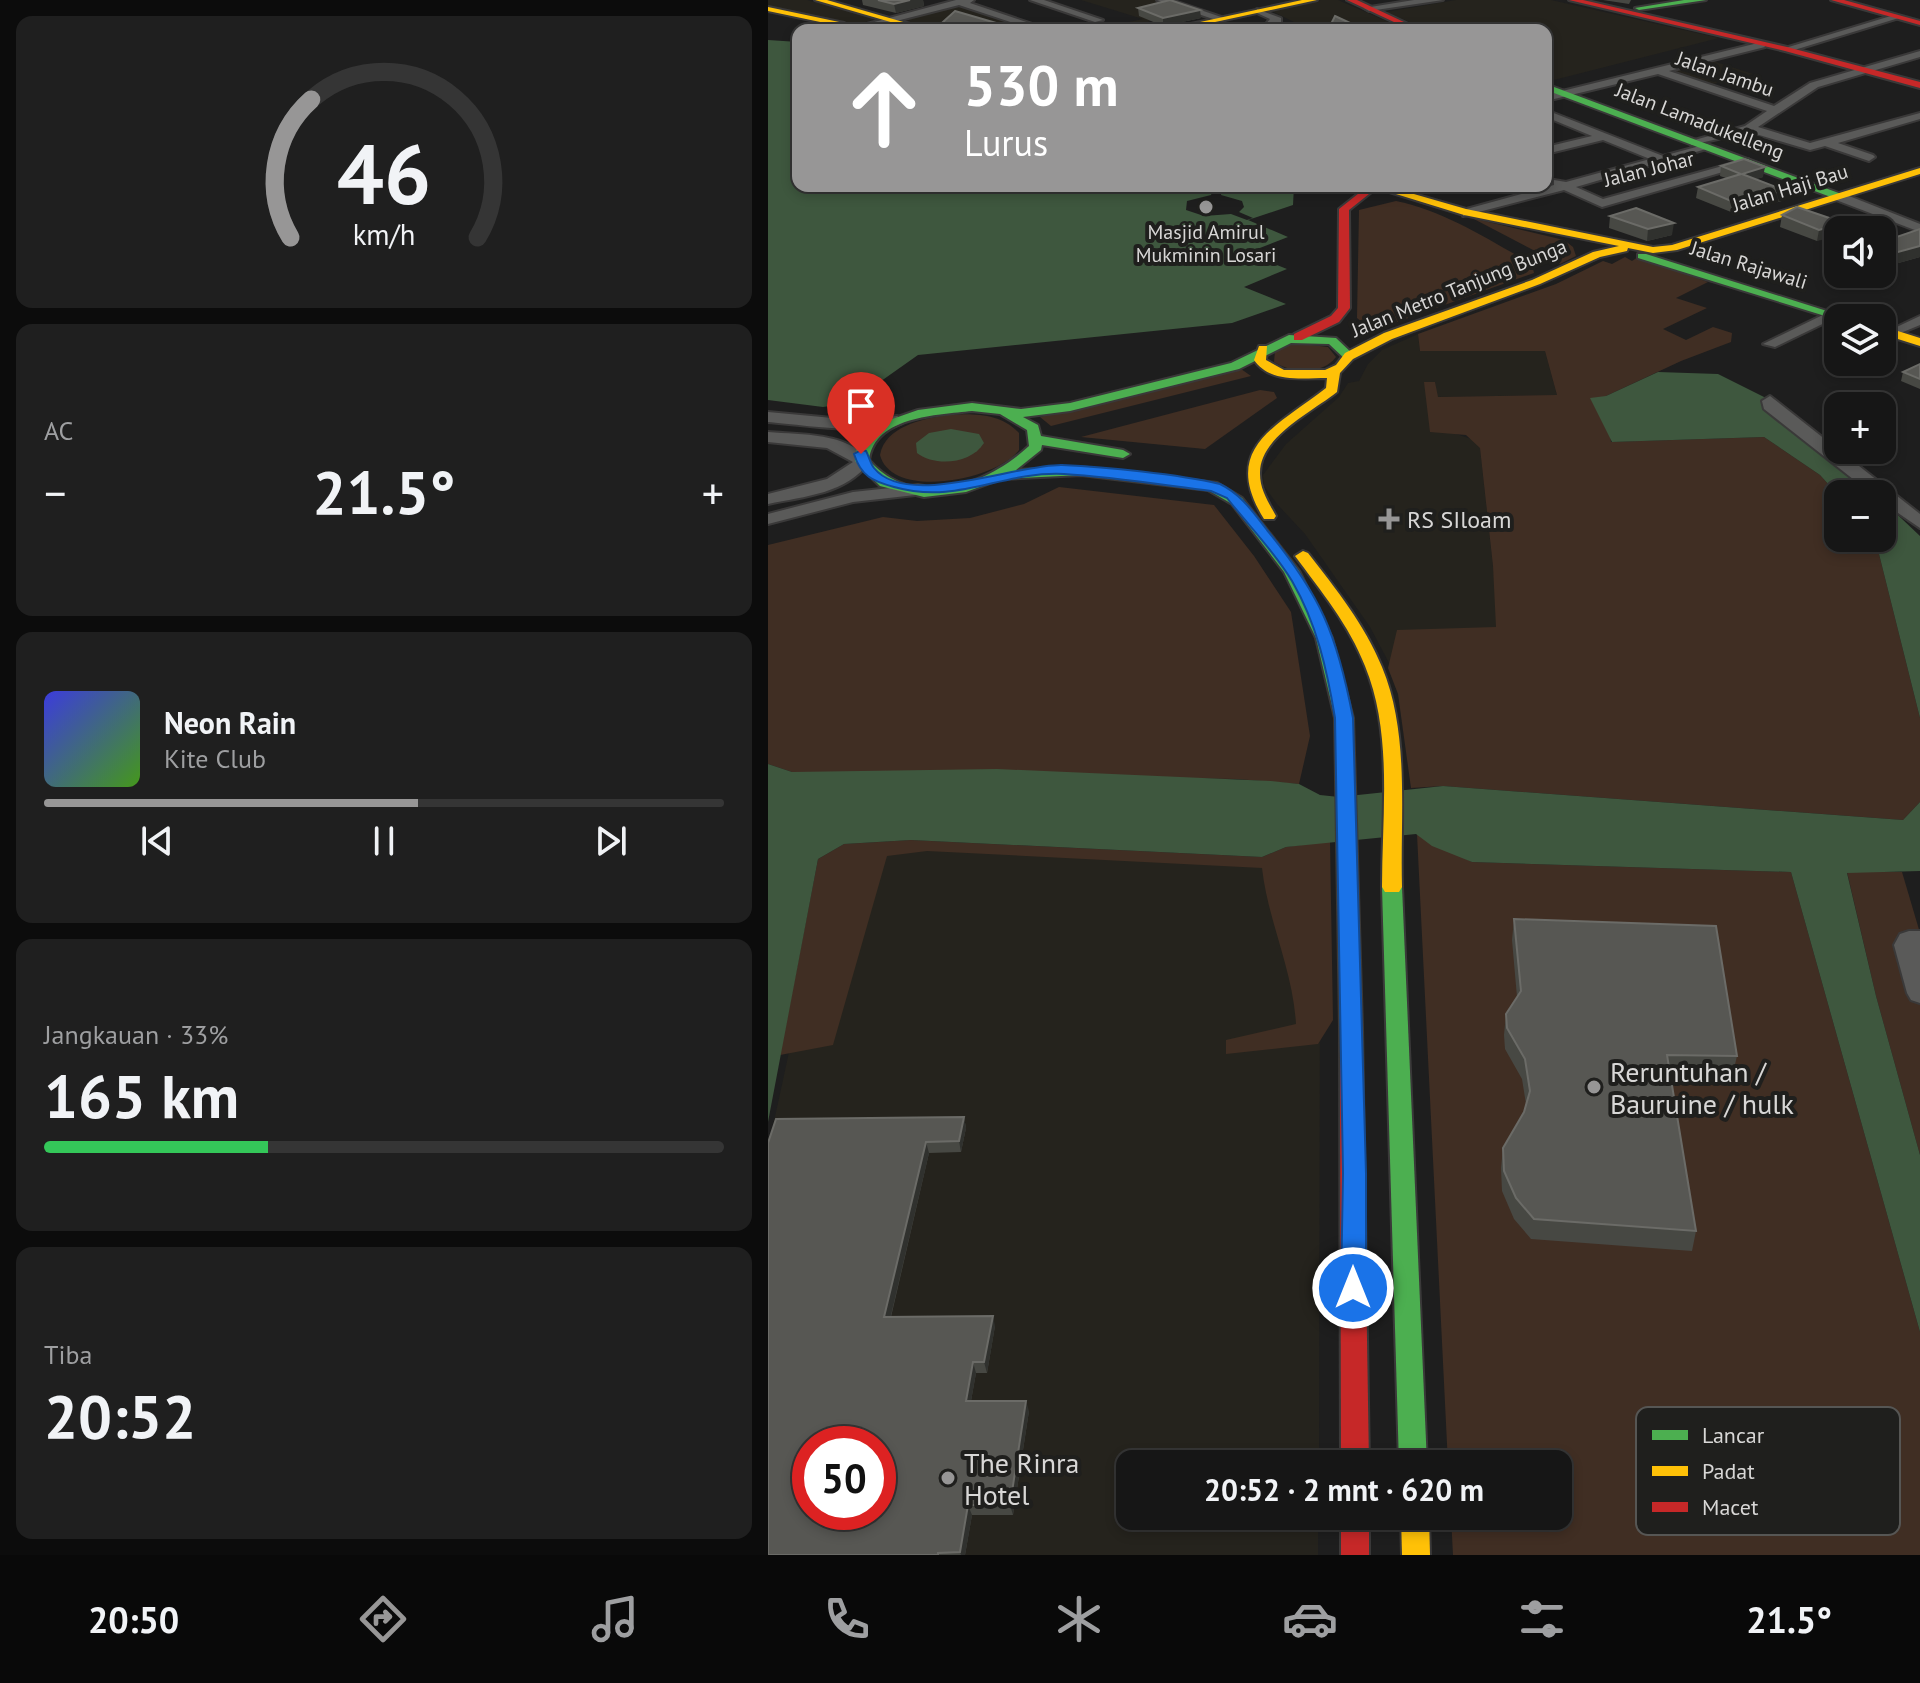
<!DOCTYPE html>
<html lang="id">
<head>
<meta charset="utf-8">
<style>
	:root { --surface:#161616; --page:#1f1f1f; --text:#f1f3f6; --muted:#9e9fa1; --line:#353535; --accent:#979696 }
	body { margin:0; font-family:"PT Sans",sans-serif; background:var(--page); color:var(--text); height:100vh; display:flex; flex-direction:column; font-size:30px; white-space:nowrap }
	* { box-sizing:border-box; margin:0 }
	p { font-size:26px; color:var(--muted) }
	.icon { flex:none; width:44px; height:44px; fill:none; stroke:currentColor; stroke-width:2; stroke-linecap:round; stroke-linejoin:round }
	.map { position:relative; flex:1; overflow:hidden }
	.side { display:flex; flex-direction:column; gap:16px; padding:16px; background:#0c0c0c; width:768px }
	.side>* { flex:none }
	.hud { position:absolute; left:24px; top:24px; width:760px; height:168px; border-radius:16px; box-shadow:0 4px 12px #0003,0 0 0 2px var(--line); background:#979696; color:#fff; overflow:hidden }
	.fabs { position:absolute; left:1056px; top:216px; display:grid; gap:16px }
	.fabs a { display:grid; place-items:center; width:72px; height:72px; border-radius:16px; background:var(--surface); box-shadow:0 4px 12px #0003,0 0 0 2px var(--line); font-size:40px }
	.speed { position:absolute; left:24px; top:1426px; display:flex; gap:16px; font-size:40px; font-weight:700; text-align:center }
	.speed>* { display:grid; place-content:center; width:104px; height:104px; border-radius:50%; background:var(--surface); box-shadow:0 4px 12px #0003,0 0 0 2px var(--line); line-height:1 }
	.speed .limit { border:12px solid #d22; background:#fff; color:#111 }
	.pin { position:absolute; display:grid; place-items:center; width:68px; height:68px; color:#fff; margin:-82px -34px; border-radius:50% 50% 50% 0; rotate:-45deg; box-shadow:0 0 8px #0007 }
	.pin .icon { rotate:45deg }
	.me { position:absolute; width:88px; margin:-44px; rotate:0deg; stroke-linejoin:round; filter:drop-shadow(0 0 6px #0008) }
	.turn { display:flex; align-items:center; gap:28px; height:168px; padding:0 40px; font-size:36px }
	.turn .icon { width:104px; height:104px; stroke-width:2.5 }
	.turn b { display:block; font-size:56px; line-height:68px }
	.big { font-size:60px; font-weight:800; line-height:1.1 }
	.side .tile { flex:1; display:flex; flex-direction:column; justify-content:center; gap:12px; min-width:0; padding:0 28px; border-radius:16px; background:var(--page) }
	.side .dial { align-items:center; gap:0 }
	.dial svg { height:208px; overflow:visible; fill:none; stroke:var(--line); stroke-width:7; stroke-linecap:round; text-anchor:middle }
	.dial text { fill:var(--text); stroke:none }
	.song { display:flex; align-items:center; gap:24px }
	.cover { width:96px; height:96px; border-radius:12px; background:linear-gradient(135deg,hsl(240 70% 55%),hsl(100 70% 35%)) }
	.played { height:8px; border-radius:4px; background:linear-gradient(90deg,var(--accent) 55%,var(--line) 55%) }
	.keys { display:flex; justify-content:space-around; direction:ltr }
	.heat { display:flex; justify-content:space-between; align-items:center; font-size:44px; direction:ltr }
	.charge { height:12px; border-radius:6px; background:linear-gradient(90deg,#34c759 33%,var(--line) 0) }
	.trip { position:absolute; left:348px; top:1450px; width:456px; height:80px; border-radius:16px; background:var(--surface); box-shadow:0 4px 12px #0003,0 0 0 2px var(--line); font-weight:800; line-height:80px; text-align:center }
	.menu { display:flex; height:128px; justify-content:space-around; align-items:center; background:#090909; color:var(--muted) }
	.menu .icon { width:56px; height:56px }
	.menu .selected { color:var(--accent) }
	.menu b { font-size:36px; color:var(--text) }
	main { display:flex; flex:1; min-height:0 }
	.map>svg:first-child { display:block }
</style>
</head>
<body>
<main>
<section class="side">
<div class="tile dial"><svg viewBox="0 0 100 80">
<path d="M14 69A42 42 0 1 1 86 69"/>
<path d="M14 69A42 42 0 0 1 22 16" stroke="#979696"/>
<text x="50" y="56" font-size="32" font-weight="700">46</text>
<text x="50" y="72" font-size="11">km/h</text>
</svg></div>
<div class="tile"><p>AC</p>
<div class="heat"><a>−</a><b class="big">21.5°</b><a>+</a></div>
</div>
<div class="tile">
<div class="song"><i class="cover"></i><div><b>Neon Rain</b><p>Kite Club</p></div></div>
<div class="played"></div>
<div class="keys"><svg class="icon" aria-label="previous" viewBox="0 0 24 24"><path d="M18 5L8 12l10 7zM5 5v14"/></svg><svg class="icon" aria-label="pause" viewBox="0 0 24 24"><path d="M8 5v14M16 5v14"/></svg><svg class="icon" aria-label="next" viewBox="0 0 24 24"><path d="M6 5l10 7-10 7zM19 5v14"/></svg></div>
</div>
<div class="tile"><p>Jangkauan · 33%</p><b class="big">165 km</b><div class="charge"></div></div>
<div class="tile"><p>Tiba</p><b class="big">20:52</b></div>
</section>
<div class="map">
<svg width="1152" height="1555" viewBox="0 0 1152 1555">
	<rect width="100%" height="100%" fill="#1e1e1e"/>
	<g fill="#25231d" fill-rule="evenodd">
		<polygon points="0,0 39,0 109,19 86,25 0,7"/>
		<polygon points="313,0 388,0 429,11 380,21 393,28 383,30 284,30 326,20 342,26 375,19"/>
		<polygon points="553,0 570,0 639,30 519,30 536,27 502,10"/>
		<polygon points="688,0 783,0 951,38 778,82 778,30 660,30 618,12"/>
		<polygon points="190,4 268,30 165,30 130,18"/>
		<polygon points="945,61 985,74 941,85 900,71"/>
		<polygon points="650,334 652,351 777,351 789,395 669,397 667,382 657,382 688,434 706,440 712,448 732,630 630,680 602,627 537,534 509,504 496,486 495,475 518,444 571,397 580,383 591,381 600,364 614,350"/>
		<path d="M 101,847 L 542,860 L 552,963 L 551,1464 L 362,1464 L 362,1516 L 550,1516 L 550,1555 L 0,1555 L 2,1140 L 51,913 ZM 42,1444 L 110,1444 L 110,1512 L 42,1512 Z"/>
	</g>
	<g fill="#402e23">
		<path d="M 628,201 C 677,211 721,240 764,264 L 766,273 L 618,326 L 595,323 L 589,318 L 591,210 Z"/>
		<polygon points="704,218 796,240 805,247 808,256 792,264"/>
		<polygon points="857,257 864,261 870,257 940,282 908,298 939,308 895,329 918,340 945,327 964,333 963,342 913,361 838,396 843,442 996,437 1052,475 1070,495 1070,538 1107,538 1152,718 1152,802 1135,820 675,786 643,788 630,694 620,668 629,630 728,627 725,566 712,448 698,435 662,432 656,382 667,382 670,397 789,395 777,351 652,351 650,334 788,284 835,261 844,264"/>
		<path d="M 527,343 L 560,347 L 568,357 C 555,375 523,373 506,362 L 507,351 Z"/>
		<polygon points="473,369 483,376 283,426 272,417"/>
		<polygon points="492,390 506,392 509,398 437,449 313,437"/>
		<path d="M 179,415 C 204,413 233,413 251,433 L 251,450 C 230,480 124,501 112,455 C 117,426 155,419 179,415 Z"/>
		<polygon points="291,487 446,505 486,556 523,612 542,736 531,784 468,779 24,772 0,764 0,545 115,517 149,521 202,518 256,504"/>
		<polygon points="649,834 704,862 1023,872 1152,1332 1152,1555 685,1555 683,1516 790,1516 790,1464 680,1464"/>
		<path d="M 143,840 L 494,857 L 518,847 L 562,841 L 565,1020 L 550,1044 L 458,1054 L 458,1040 L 528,1024 C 525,970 500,921 494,868 L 159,851 L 119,856 L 65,1045 L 12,1055 L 50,859 L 76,844 Z"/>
		<polygon points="1079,872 1134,872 1152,933 1152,1155 1108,996"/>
	</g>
	<g fill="#3e573e">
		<polygon points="0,40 30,42 30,186 526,186 525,205 480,220 520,237 479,253 519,269 476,287 518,304 464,323 150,355 82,403 55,407 0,400"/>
		<polygon points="890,372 950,374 998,398 998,404 1106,494 1070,495 1052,475 996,437 844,442 822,398 838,396"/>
		<path d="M 183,429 L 211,434 L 216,443 C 203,464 167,467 149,453 L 148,443 L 161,433 Z"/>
		<polygon points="1114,500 1152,536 1152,718 1107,538 1114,538"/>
		<polygon points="0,764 24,772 229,769 503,781 531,784 552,795 571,797 675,786 1135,820 1152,802 1152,871 1079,873 1108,996 1152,1155 1152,1332 1023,872 704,862 664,846 648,834 518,847 494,857 143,840 76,844 50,859 0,1122"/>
	</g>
	<polygon fill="#1e1e1e" points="446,186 455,186 453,195 474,201 476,207 471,212 485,218 479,220 463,214 436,216 418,210 419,201 443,195"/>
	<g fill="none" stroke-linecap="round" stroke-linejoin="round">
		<g stroke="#3a3939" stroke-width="4">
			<g id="street">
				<polygon points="206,0 202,3 282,30 267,30 191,5 93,30 84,28 188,0"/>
				<polygon points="262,0 276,0 335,20 327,22"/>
				<polygon points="389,0 403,0 459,19 451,21"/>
				<polygon points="646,0 675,0 601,11 596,8"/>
				<polygon points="489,9 513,18 513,22 507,24 515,30 504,30 497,25 502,19 489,13"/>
				<polygon points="1126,15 1134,17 1023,51 1014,49"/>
				<polygon points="994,42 997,47 901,71 1006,106 1042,83 1152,51 1152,57 1050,87 990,127 1042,143 1152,113 1152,119 1070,143 1105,155 1107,157 1101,161 1057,146 1042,150 981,132 923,145 923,141 977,126 999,111 890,74 778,101 778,95"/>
				<polygon points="778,110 895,156 939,144 945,147 808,187 835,199 980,159 986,163 834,207 796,190 695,216 695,210 786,185 786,180 798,182 882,159 835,140 778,154 778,147 824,136 778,117"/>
				<polygon points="1068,194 1076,194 1152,224 1152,232 1068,200"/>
				<polygon points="1061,312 1073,315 1007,347 995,344"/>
				<polygon points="1152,316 1152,325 1123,337 1116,333"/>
				<polygon points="1002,396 1152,514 1152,528 1114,502 1114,494 1104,494 996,409 994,401"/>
				<path d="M 0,412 L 86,420 L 129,416 L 137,421 C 118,438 28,424 0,422 Z"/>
				<path d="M 0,432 C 34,435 79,432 102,461 C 79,494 37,496 0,504 L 0,494 L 59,479 L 85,462 L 59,448 L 0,442 Z"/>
				<polygon points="150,485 156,486 156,494 85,502 0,524 0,514 85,492"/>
				<polygon points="1141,931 1152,931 1152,1003 1143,1000 1139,993 1126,945 1132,934"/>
			</g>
		</g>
		<g stroke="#3a3939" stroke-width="4">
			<g id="fast">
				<polygon points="916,0 938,0 871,10 867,8"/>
				<polygon points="778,84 1076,195 1077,197 1068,199 778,90"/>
				<polygon points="870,254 878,254 1081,318 1070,320 870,258"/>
				<path d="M 521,335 L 568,338 L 587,356 L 577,359 L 561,344 L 523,343 L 471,369 L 302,411 L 255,417 L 270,425 L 273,436 L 355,450 L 362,454 L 355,458 L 274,445 L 273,450 L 248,470 L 313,467 L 449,483 L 474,498 L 531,571 L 564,638 L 585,718 L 594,1028 L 591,1034 L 583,1036 L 575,1034 L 572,1028 L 567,718 L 548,638 L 516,572 L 464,504 L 440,490 L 313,475 L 233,479 L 198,492 L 156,497 L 112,486 L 87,461 L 89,447 L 99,432 L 113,423 L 150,410 L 204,403 L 253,409 L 302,403 L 463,363 ZM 204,411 L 232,414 L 259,430 L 261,446 C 218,486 146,511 101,460 C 107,416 169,415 204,411 Z"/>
				<polygon points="624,880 631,882 634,887 659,1464 631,1464 614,887 617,882"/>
			</g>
		</g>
		<g stroke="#3a3939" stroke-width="4">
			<g id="slow">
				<polygon points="47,0 59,0 163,30 150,30"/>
				<polygon points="534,0 549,0 410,30 395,30"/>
				<polygon points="0,7 76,23 80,25 76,27 0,11"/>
				<path d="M 1152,168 L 1152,174 L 909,250 L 885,253 L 860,248 L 859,251 L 832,257 L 772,284 L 624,339 L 585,359 L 572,373 L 569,392 C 544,412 491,437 492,474 C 492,490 501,503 508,516 L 506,519 L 496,519 C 452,448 508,427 558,388 L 559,378 C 533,378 502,383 486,360 L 491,346 L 499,346 L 498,360 L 516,370 L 557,370 L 568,365 L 577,353 L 616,333 L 764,280 L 825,252 L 851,246 L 696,215 L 602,186 L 618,186 L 698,209 L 885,247 L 904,245 Z"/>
				<polygon points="1114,326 1152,338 1152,346 1114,334"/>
				<path d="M 535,551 L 540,553 C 568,589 597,625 614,667 C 642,734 632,815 634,887 L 631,892 L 617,892 L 614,887 C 614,815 625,734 597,666 C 581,625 553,591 527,556 Z"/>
				<polygon points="633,1516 661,1516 662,1555 634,1555"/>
			</g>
		</g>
		<g stroke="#3a3939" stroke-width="4">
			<g id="jam">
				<polygon points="579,0 589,0 653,30 643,30"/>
				<polygon points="801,0 815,0 1019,47 1152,82 1152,88 1017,51"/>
				<polygon points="1063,0 1076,0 1152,21 1152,25"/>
				<polygon points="600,186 611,186 581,210 582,308 571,322 534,340 526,340 526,334 563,316 570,308 571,209"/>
				<polygon points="583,1020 591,1022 594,1028 601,1464 573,1464 572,1028 575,1022"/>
				<rect x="573" y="1516" width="28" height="39"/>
			</g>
		</g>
		<use href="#street" fill="#5a5a59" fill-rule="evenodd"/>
		<use href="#fast" fill="#4caf50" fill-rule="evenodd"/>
		<use href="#slow" fill="#ffc107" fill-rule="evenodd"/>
		<use href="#jam" fill="#c62828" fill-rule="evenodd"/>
	</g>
	<g fill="#474843">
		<polygon points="94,0 155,0 156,6 128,13 95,5"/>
		<polygon points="835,0 863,0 861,4"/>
		<polygon points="370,8 433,18 395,26 371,16"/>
		<polygon points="175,22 236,30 176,30"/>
		<polygon points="953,166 995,177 988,179 1014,201 968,214 928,198 930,187 958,178 952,176"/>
		<polygon points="1014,215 1076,223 1075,230 1070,230 1049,241 1012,227"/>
		<polygon points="842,216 904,235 879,241 841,228"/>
		<polygon points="1152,229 1152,257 1127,264 1114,259 1114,242"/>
		<polygon points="1152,364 1152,389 1133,381 1135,372"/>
		<polygon points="746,919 969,1056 964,1077 902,1076 928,1231 924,1251 763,1239 746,1219 734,1191 733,1168 735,1148 756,1112 758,1104 754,1079 737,1049 736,1035 738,1014 749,997 744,940"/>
		<polygon points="196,1117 198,1128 193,1152 161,1153 123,1317 227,1326 219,1373 208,1373 203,1401 261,1411 245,1515 204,1515 197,1555 0,1555 0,1143"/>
	</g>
	<g fill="#30312e">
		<polygon points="142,0 155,0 156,6 128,13 126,4"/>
		<polygon points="432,10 433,18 395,26 395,18"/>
		<polygon points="235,25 236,30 215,30"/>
		<polygon points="997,167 995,177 972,184 974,174"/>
		<polygon points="1016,190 1014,201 968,214 970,204"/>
		<polygon points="906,223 904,235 879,241 880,229"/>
		<polygon points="1076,223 1075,230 1070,230 1070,236 1049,241 1051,230"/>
		<polygon points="1152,246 1152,257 1127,264 1130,252"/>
		<polygon points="196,1117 198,1128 193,1152 191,1141"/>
		<polygon points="158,1142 161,1153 120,1328 116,1317"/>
		<polygon points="225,1316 227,1326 219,1373 216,1362"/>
		<polygon points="205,1362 208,1373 201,1412 198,1401"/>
		<polygon points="258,1401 261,1411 245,1515 242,1505"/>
		<polygon points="200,1505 204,1515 197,1555 193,1555 192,1552"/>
	</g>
	<g fill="#575753" stroke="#6b6b67" stroke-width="2" fill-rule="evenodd">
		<polygon points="110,0 142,0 126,4"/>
		<polygon points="402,0 432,10 395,18 370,8"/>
		<polygon points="187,11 235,25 215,30 194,30 175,22"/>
		<polygon points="567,16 597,30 565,30 561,28"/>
		<polygon points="976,159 997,167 974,174 1016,190 970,204 930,187 973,174 953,166"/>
		<polygon points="1029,207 1076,223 1051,230 1014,215"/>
		<polygon points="868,208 906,223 880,229 842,216"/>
		<polygon points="1152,229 1152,246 1130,252 1114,246 1114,242"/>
		<polygon points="1152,364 1152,379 1135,372"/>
		<polygon points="746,919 948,926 969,1056 899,1055 928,1231 766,1219 748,1198 736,1171 735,1148 756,1112 762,1091 757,1059 739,1028 738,1014 753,991"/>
		<path d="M 196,1117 L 191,1141 L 158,1142 L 116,1317 L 225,1316 L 216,1362 L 205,1362 L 198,1401 L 258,1401 L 242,1505 L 200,1505 L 192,1552 L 170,1553 L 170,1555 L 0,1555 L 0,1143 L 8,1119 ZM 42,1444 L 110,1444 L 110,1512 L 42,1512 Z"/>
	</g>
	<path fill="#1a73e8" stroke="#114b97" stroke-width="2" d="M 93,450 L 98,451 C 101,456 102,463 106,468 C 139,509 247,464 294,465 C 338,467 410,474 452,484 C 473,494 485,512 499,530 C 553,596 569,634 585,718 L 598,1173 L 598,1288 L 594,1296 L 585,1300 L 576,1296 L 573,1288 L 575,1173 L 567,718 C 559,670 549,624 524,581 C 507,552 480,525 459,498 L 443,491 C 395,485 345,477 296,474 C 233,471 191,505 126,487 C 104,481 93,476 86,454 Z"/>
	<g fill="#979696" stroke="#1f1f1d" stroke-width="3">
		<circle cx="438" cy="207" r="8"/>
		<path d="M617 507h8v8h8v8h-8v8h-8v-8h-8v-8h8z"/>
		<circle cx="826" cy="1087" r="8"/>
		<circle cx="180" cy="1478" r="8"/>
	</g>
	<g text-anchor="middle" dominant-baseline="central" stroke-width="8" stroke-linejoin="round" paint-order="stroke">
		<g font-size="20" fill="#d8d7d6" stroke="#1f1f1d">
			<text transform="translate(957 74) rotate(19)">Jalan Jambu</text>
			<text transform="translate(932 121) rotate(21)">Jalan Lamadukelleng</text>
			<text transform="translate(881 169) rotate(-14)">Jalan Johar</text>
			<text transform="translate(1022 188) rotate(-17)">Jalan Haji Bau</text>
			<text transform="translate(981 265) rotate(17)">Jalan Rajawali</text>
			<text transform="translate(691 288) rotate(-22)">Jalan Metro Tanjung Bunga</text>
		</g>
		<g font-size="20" fill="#d8d7d6" stroke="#1f1f1d">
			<text x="438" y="232">Masjid Amirul<tspan x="438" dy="23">Mukminin Losari</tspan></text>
		</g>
		<g font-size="24" fill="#d8d7d6" stroke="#1f1f1d" text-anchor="start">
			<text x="639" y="519">RS SIloam</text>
		</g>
		<g font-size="28" fill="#d8d7d6" stroke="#1f1f1d" text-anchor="start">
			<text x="842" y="1071">Reruntuhan /<tspan x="842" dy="32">Bauruine / hulk</tspan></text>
			<text x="196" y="1462">The Rinra<tspan x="196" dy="32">Hotel</tspan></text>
		</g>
	</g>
	<rect x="868" y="1407" width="264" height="128" rx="12" fill="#1f1f1d" stroke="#565654" stroke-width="2"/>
	<rect x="884" y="1430" width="36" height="10" fill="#4caf50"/>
	<rect x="884" y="1466" width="36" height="10" fill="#ffc107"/>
	<rect x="884" y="1502" width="36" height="10" fill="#c62828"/>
	<g font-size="22" fill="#d8d7d6">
		<text x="934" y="1443">Lancar</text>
		<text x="934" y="1479">Padat</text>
		<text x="934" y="1515">Macet</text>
	</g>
</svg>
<div class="fabs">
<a><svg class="icon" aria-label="sound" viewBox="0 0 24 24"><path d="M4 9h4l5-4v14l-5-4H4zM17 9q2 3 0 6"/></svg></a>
<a><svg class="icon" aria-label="layers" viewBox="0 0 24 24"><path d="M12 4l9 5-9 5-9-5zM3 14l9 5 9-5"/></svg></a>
<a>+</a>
<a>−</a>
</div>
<div class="speed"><div class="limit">50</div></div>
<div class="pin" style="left:93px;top:454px;background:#d93025"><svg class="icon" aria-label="arrive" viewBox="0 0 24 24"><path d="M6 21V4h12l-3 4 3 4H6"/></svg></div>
<svg class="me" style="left:585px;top:1288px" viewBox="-20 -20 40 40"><circle r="17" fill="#1a73e8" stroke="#fff" stroke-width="3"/><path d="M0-11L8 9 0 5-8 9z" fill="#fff"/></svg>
<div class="trip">20:52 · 2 mnt · 620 m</div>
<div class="hud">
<div class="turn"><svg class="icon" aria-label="ahead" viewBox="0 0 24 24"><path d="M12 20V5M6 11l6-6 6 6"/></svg><div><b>530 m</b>Lurus</div></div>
</div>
</div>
</main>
<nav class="menu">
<b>20:50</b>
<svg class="icon selected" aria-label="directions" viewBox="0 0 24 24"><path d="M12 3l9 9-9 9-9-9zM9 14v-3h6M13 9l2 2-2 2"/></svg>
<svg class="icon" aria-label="music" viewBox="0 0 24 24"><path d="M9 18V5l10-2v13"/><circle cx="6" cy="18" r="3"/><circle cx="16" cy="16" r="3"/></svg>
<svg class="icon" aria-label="phone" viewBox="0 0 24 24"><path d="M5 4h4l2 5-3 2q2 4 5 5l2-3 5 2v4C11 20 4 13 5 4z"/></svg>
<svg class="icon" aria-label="climate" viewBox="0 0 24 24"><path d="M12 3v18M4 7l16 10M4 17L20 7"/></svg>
<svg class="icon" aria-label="car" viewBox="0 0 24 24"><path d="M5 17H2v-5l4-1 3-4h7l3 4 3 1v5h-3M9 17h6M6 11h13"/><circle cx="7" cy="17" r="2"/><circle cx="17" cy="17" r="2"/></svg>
<svg class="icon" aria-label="filters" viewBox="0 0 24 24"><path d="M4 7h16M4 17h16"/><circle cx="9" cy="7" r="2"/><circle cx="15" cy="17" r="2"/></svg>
<b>21.5°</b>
</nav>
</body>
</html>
